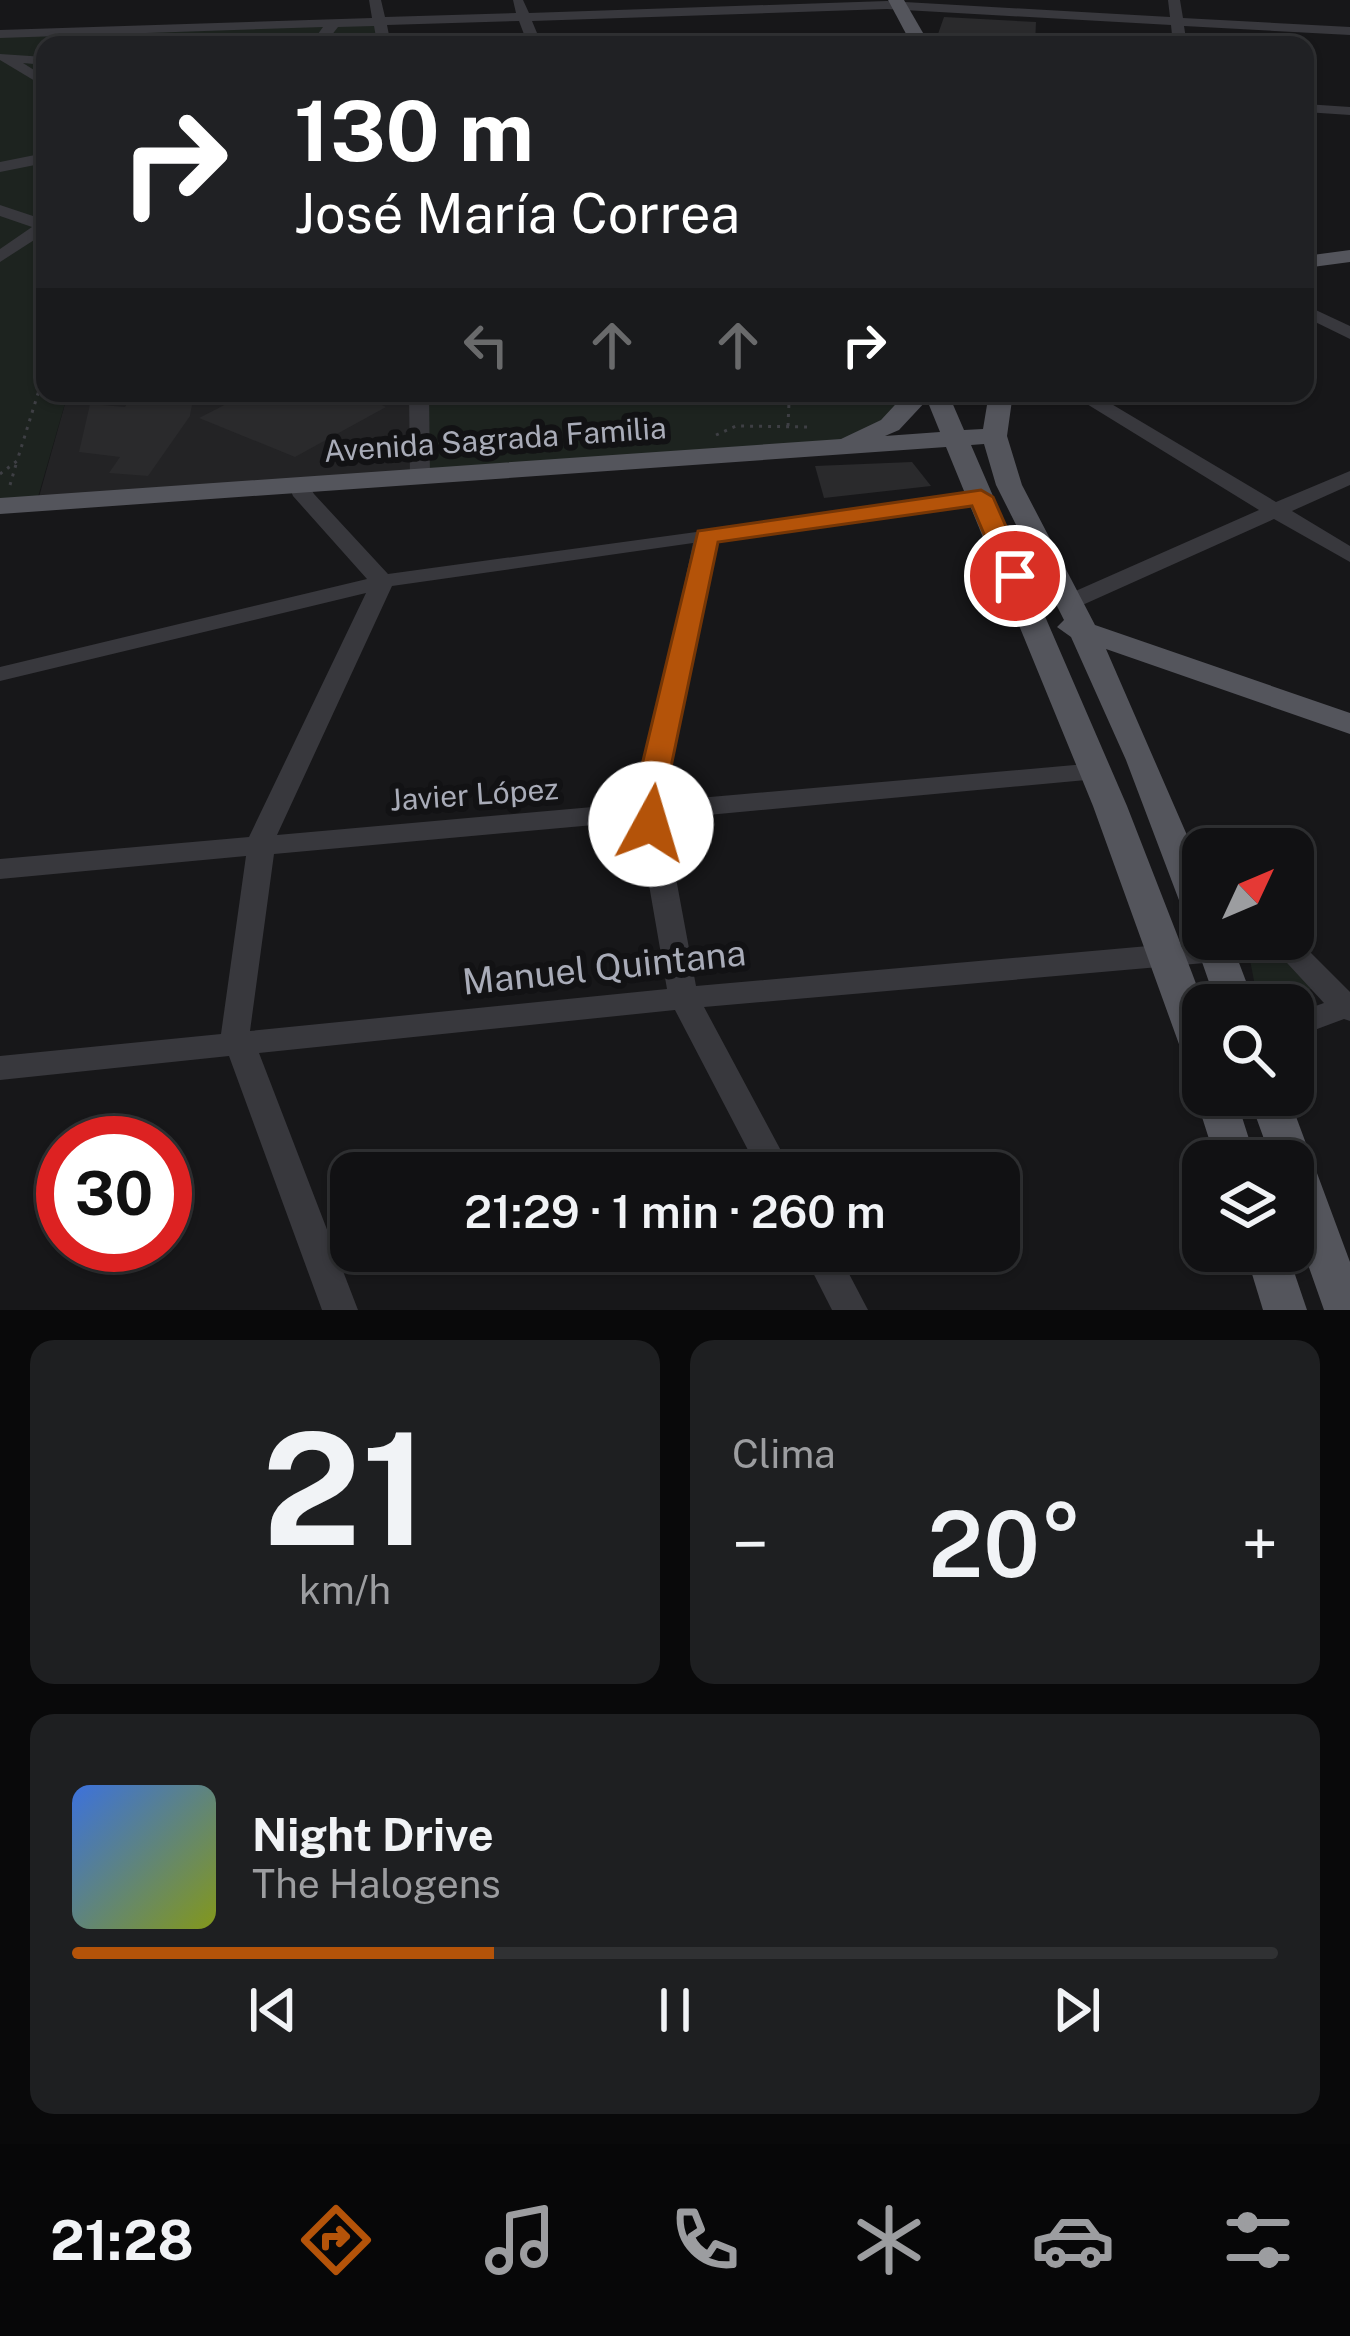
<!DOCTYPE html>
<html lang="es">
<head>
<meta charset="utf-8">
<style>
	:root { --surface:#111113; --page:#1e1f21; --text:#f1f3f6; --muted:#9c9da0; --line:#303133; --accent:#b45309 }
	body { margin:0; font-family:"Public Sans",sans-serif; background:var(--page); color:var(--text); height:100vh; display:flex; flex-direction:column; font-size:45px; white-space:nowrap }
	* { box-sizing:border-box; margin:0 }
	p { font-size:39px; color:var(--muted) }
	.icon { flex:none; width:66px; height:66px; fill:none; stroke:currentColor; stroke-width:2; stroke-linecap:round; stroke-linejoin:round }
	.map { position:relative; height:1310px; overflow:hidden }
	.details { display:flex; flex-direction:column; gap:30px; padding:30px; background:#09090a; flex:1 }
	.details>* { flex:none }
	.banner { position:absolute; left:36px; top:36px; width:1278px; height:366px; border-radius:24px; box-shadow:0 3px 9px #0004,0 0 0 3px var(--line); background:#202124; color:#fff; overflow:hidden }
	.needle { width:78px; rotate:46deg }
	.fabs { position:absolute; left:1182px; top:828px; display:grid; gap:24px }
	.fabs a { display:grid; place-items:center; width:132px; height:132px; border-radius:24px; background:var(--surface); box-shadow:0 3px 9px #0004,0 0 0 3px var(--line); font-size:60px }
	.speed { position:absolute; left:36px; top:1116px; display:flex; gap:24px; font-size:60px; font-weight:700; text-align:center }
	.speed>* { display:grid; place-content:center; width:156px; height:156px; border-radius:50%; background:var(--surface); box-shadow:0 3px 9px #0004,0 0 0 3px var(--line); line-height:1 }
	.speed .limit { border:18px solid #d22; background:#fff; color:#111 }
	.pin { position:absolute; display:grid; place-items:center; width:102px; height:102px; color:#fff; margin:-51px; border:6px solid #fff; border-radius:50%; box-shadow:0 3px 12px #0007 }
	.me { position:absolute; width:132px; margin:-66px; rotate:6deg; stroke-linejoin:round; filter:drop-shadow(0 0 9px #0008) }
	.turn { display:flex; align-items:center; gap:42px; height:252px; padding:0 60px; font-size:54px }
	.turn .icon { width:156px; height:156px; stroke-width:2.5 }
	.turn b { display:block; font-size:84px; line-height:102px }
	.lanes { display:flex; align-items:center; height:114px; padding:0 60px; background:#0003; justify-content:center; gap:60px; direction:ltr }
	.lanes .off { opacity:.35 }
	.big { font-size:90px; font-weight:600; line-height:1.1 }
	.details .tile { flex:1; display:flex; flex-direction:column; justify-content:center; gap:18px; min-width:0; padding:0 42px; border-radius:24px; background:var(--page) }
	.details .dial { align-items:center; gap:0 }
	.dial b { font-size:156px; line-height:1 }
	.song { display:flex; align-items:center; gap:36px }
	.cover { width:144px; height:144px; border-radius:18px; background:linear-gradient(135deg,hsl(220 70% 55%),hsl(70 70% 35%)) }
	.played { height:12px; border-radius:6px; background:linear-gradient(90deg,var(--accent) 35%,var(--line) 35%) }
	.keys { display:flex; justify-content:space-around; direction:ltr }
	.heat { display:flex; justify-content:space-between; align-items:center; font-size:66px; direction:ltr }
	.details .tiles { flex:1; display:grid; gap:30px; grid-template-columns:1fr 1fr }
	.tile:last-child { grid-column:span 2 }
	.trip { position:absolute; left:330px; top:1152px; width:690px; height:120px; border-radius:24px; background:var(--surface); box-shadow:0 3px 9px #0004,0 0 0 3px var(--line); font-weight:600; line-height:120px; text-align:center }
	.tabs { display:flex; height:192px; justify-content:space-around; align-items:center; background:#070708; color:var(--muted) }
	.tabs .icon { width:84px; height:84px }
	.tabs .active { color:var(--accent) }
	.tabs b { font-size:54px; color:var(--text) }
	.map>svg:first-child { display:block }
</style>
</head>
<body>
<div class="map">
<svg width="1350" height="1310" viewBox="0 0 1350 1310">
	<rect width="100%" height="100%" fill="#171719"/>
	<polygon fill="#232325" points="68,393 419,393 420,477 37,504"/>
	<g fill="#1d231f">
		<polygon points="377,19 384,45 45,45 45,393 68,393 36,504 0,506 0,34"/>
		<polygon points="419,393 918,393 890,425 854,440 420,477"/>
		<polygon points="1246,939 1265,939 1320,987 1258,1002"/>
	</g>
	<g fill="#2a2a2c">
		<polygon points="944,17 1036,22 1035,45 958,45 952,37 938,34"/>
		<polygon points="134,393 194,393 190,416 148,476 109,473 120,457 79,452 90,404 125,407"/>
		<polygon points="248,393 388,393 373,401 386,407 295,457 199,418"/>
		<polygon points="912,462 931,486 824,498 815,466"/>
	</g>
	<g fill="none" stroke-linecap="round" stroke-linejoin="round">
		<g stroke="#3e3f44" stroke-width="3" stroke-dasharray="3 6" stroke-linecap="butt">
			<polyline points="758,393 789,402 823,393"/>
			<polyline points="788,426 789,402"/>
			<polyline points="716,435 736,426 811,427"/>
			<polyline points="0,474 17,461 45,371"/>
			<polyline points="10,485 17,461"/>
		</g>
		<g fill="#38383d" fill-rule="evenodd">
			<polygon points="369,0 381,0 385,17 516,13 513,0 523,0 529,13 887,1 1170,17 1168,0 1180,0 1183,18 1350,27 1350,35 1184,26 1187,45 1173,45 1171,25 887,9 532,21 542,45 528,45 519,21 387,25 391,45 342,45 376,37 374,26 338,27 324,45 310,45 323,27 0,38 0,30 372,18"/>
			<polygon points="0,54 45,57 45,65 23,63 45,77 45,87 0,60"/>
			<polygon points="1305,104 1350,107 1350,115 1305,112"/>
			<polygon points="45,153 45,163 0,172 0,162"/>
			<polygon points="0,205 45,220 45,233 0,262 0,249 32,227 0,216"/>
			<polygon points="1305,305 1350,326 1350,339 1305,317"/>
			<polygon points="409,393 429,393 430,477 420,483 410,477"/>
			<polygon points="1069,393 1093,393 1276,502 1350,471 1350,485 1292,511 1350,546 1350,562 1274,519 1078,607 1062,607 1058,602 1062,597 1259,510"/>
			<path d="M 300,480 L 307,482 L 314,494 L 388,574 L 989,492 L 992,497 L 989,502 L 981,503 L 716,540 L 665,801 L 1097,763 L 1110,771 L 1097,779 L 665,819 L 696,986 L 1216,940 L 1226,944 L 1231,951 L 1226,958 L 1216,962 L 704,1007 L 793,1173 L 760,1173 L 675,1010 L 259,1053 L 358,1310 L 322,1310 L 229,1056 L 0,1080 L 0,1056 L 221,1034 L 246,856 L 0,879 L 0,859 L 249,837 L 366,593 L 0,681 L 0,667 L 367,579 L 293,496 L 289,486 ZM 693,543 L 638,803 L 277,835 L 392,586 ZM 638,821 L 667,989 L 250,1031 L 274,854 Z"/>
			<polygon points="1293,935 1350,992 1350,1021 1344,1019 1293,1038 1293,1014 1324,1003 1265,939 1293,939"/>
			<polygon points="802,1251 837,1251 868,1310 832,1310"/>
		</g>
		<g fill="#54555c" fill-rule="evenodd">
			<polygon points="888,0 904,0 930,45 912,45"/>
			<polygon points="1350,250 1350,262 1305,268 1305,256"/>
			<path d="M 906,393 L 948,393 L 964,430 L 983,429 L 989,393 L 1013,393 L 1007,436 L 1022,485 L 1095,625 L 1350,713 L 1350,734 L 1106,649 L 1203,872 L 1203,939 L 1230,939 L 1255,1005 L 1217,1005 L 1194,939 L 1203,929 L 1190,925 L 1185,916 L 1126,760 L 1071,637 L 1057,627 L 1064,620 L 996,485 L 984,444 L 971,445 L 1127,806 L 1192,973 L 1204,1005 L 1203,1073 L 1189,1069 L 1184,1058 L 1093,806 L 946,447 L 0,514 L 0,498 L 841,439 L 881,420 ZM 927,400 L 940,432 L 885,436 L 899,430 Z"/>
			<polygon points="1203,1083 1203,1095 1235,1095 1256,1161 1216,1161 1195,1095"/>
			<polygon points="1248,1095 1288,1095 1350,1262 1350,1310 1324,1310 1293,1222 1293,1161 1272,1161"/>
			<polygon points="1245,1251 1287,1251 1307,1310 1263,1310"/>
		</g>
	</g>
	<polygon fill="#b45309" stroke="#753606" stroke-width="3" points="981,490 993,497 1028,576 1024,581 1006,581 1002,576 972,506 718,542 667,786 666,824 662,831 640,831 635,824 637,786 698,531"/>
	<g text-anchor="middle" dominant-baseline="central" stroke-width="12" stroke-linejoin="round" paint-order="stroke">
		<g font-size="30" fill="#a9acb8" stroke="#121214">
			<text transform="translate(495 439) rotate(-4)">Avenida Sagrada Familia</text>
			<text transform="translate(474 794) rotate(-4)">Javier López</text>
		</g>
		<g font-size="36" fill="#a9acb8" stroke="#121214">
			<text transform="translate(604 967) rotate(-6)">Manuel Quintana</text>
		</g>
	</g>
</svg>
<div class="fabs">
<a><svg class="needle" viewBox="-14 -14 28 28"><path d="M0-13l5 13h-10z" fill="#e53935"/><path d="M0 13l5-13h-10z" fill="#9c9da0"/></svg></a>
<a><svg class="icon" aria-label="search" viewBox="0 0 24 24"><circle cx="10" cy="10" r="6"/><path d="M15 15l6 6"/></svg></a>
<a><svg class="icon" aria-label="layers" viewBox="0 0 24 24"><path d="M12 4l9 5-9 5-9-5zM3 14l9 5 9-5"/></svg></a>
</div>
<div class="speed"><div class="limit">30</div></div>
<div class="pin" style="left:1015px;top:576px;background:#d93025"><svg class="icon" aria-label="arrive" viewBox="0 0 24 24"><path d="M6 21V4h12l-3 4 3 4H6"/></svg></div>
<svg class="me" style="left:651px;top:824px" viewBox="-20 -20 40 40"><circle r="19" fill="#fff"/><path d="M0-13L10 11 0 6-10 11z" fill="#b45309"/></svg>
<div class="trip">21:29 · 1 min · 260 m</div>
<div class="banner">
<div class="turn"><svg class="icon" aria-label="right" viewBox="0 0 24 24"><path d="M7 20v-9h11M14 6l5 5-5 5"/></svg><div><b>130 m</b>José María Correa</div></div>
<div class="lanes"><svg class="icon off" aria-label="left" viewBox="0 0 24 24"><path d="M17 20v-9H6M10 6l-5 5 5 5"/></svg><svg class="icon off" aria-label="ahead" viewBox="0 0 24 24"><path d="M12 20V5M6 11l6-6 6 6"/></svg><svg class="icon off" aria-label="ahead" viewBox="0 0 24 24"><path d="M12 20V5M6 11l6-6 6 6"/></svg><svg class="icon" aria-label="right" viewBox="0 0 24 24"><path d="M7 20v-9h11M14 6l5 5-5 5"/></svg></div>
</div>
</div>
<section class="details">
<div class="tiles">
<div class="tile dial"><b>21</b><p>km/h</p></div>
<div class="tile"><p>Clima</p>
<div class="heat"><a>−</a><b class="big">20°</b><a>+</a></div>
</div>
<div class="tile">
<div class="song"><i class="cover"></i><div><b>Night Drive</b><p>The Halogens</p></div></div>
<div class="played"></div>
<div class="keys"><svg class="icon" aria-label="previous" viewBox="0 0 24 24"><path d="M18 5L8 12l10 7zM5 5v14"/></svg><svg class="icon" aria-label="pause" viewBox="0 0 24 24"><path d="M8 5v14M16 5v14"/></svg><svg class="icon" aria-label="next" viewBox="0 0 24 24"><path d="M6 5l10 7-10 7zM19 5v14"/></svg></div>
</div>
</div>
</section>
<nav class="tabs">
<b>21:28</b>
<svg class="icon active" aria-label="directions" viewBox="0 0 24 24"><path d="M12 3l9 9-9 9-9-9zM9 14v-3h6M13 9l2 2-2 2"/></svg>
<svg class="icon" aria-label="music" viewBox="0 0 24 24"><path d="M9 18V5l10-2v13"/><circle cx="6" cy="18" r="3"/><circle cx="16" cy="16" r="3"/></svg>
<svg class="icon" aria-label="phone" viewBox="0 0 24 24"><path d="M5 4h4l2 5-3 2q2 4 5 5l2-3 5 2v4C11 20 4 13 5 4z"/></svg>
<svg class="icon" aria-label="climate" viewBox="0 0 24 24"><path d="M12 3v18M4 7l16 10M4 17L20 7"/></svg>
<svg class="icon" aria-label="car" viewBox="0 0 24 24"><path d="M5 17H2v-5l4-1 3-4h7l3 4 3 1v5h-3M9 17h6M6 11h13"/><circle cx="7" cy="17" r="2"/><circle cx="17" cy="17" r="2"/></svg>
<svg class="icon" aria-label="filters" viewBox="0 0 24 24"><path d="M4 7h16M4 17h16"/><circle cx="9" cy="7" r="2"/><circle cx="15" cy="17" r="2"/></svg>
</nav>
</body>
</html>
